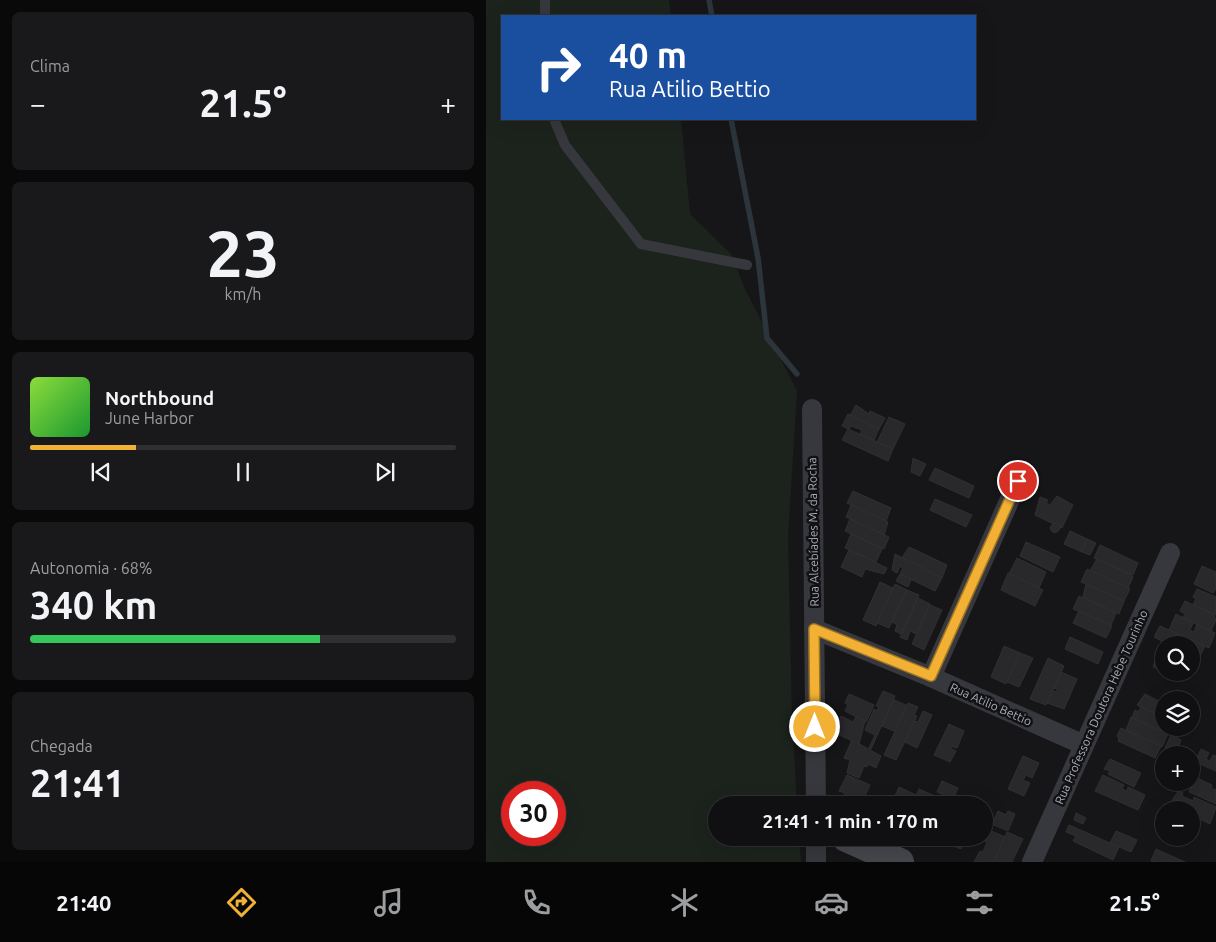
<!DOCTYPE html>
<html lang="pt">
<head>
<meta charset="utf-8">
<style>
	:root { --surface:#101012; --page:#19191b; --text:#f1f3f6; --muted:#9c9d9f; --line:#303032; --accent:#f2b134 }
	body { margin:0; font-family:Ubuntu,sans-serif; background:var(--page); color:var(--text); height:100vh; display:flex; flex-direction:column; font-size:19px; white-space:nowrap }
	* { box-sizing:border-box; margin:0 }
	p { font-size:16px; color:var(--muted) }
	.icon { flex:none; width:28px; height:28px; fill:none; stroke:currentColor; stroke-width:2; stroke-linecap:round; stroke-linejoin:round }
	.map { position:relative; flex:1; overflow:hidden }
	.panel { display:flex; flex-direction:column; gap:12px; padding:12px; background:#09090a; width:486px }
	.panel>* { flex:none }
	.top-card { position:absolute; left:15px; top:15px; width:475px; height:105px; border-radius:0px; box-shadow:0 5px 20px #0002,0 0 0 1px var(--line); background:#1a4fa0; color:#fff; overflow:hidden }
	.fabs { position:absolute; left:669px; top:636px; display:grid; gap:10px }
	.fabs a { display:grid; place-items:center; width:45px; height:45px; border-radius:50%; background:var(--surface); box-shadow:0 5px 20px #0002,0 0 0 1px var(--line); font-size:25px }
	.speed { position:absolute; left:15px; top:781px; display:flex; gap:10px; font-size:25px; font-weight:700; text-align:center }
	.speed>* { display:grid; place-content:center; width:65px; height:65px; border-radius:50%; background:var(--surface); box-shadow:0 5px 20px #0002,0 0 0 1px var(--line); line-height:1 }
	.speed .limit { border:8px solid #d22; background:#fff; color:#111 }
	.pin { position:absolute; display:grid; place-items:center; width:42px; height:42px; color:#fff; margin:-21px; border:2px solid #fff; border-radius:50%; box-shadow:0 1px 5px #0007 }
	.me { position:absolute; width:55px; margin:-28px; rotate:0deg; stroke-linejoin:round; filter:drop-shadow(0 0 4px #0008) }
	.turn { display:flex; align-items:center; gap:18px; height:105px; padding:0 25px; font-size:22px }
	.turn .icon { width:65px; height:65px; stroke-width:2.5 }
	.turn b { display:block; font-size:35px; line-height:42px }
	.big { font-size:38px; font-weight:700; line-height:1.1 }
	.panel .card { flex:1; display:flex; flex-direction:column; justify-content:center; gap:8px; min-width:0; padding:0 18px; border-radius:8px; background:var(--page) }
	.panel .dial { align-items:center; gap:0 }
	.dial b { font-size:65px; line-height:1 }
	.song { display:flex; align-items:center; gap:15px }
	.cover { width:60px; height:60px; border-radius:8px; background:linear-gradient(135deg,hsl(90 70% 55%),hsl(130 70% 35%)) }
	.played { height:5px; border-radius:2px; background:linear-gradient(90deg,var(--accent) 25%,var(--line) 25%) }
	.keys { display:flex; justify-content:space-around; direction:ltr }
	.heat { display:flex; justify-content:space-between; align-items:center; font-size:28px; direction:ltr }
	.charge { height:8px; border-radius:4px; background:linear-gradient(90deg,#34c759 68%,var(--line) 0) }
	.trip { position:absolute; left:222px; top:796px; width:285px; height:50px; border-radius:25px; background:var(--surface); box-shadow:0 5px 20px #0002,0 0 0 1px var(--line); font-weight:700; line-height:50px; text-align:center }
	.tab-bar { display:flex; height:80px; justify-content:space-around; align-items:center; background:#060607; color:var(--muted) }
	.tab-bar .icon { width:35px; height:35px }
	.tab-bar .selected { color:var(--accent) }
	.tab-bar b { font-size:22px; color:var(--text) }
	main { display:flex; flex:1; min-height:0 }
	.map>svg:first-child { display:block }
</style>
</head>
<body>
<main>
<section class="panel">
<div class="card"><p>Clima</p>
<div class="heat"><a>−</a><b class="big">21.5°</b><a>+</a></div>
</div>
<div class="card dial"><b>23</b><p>km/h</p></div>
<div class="card">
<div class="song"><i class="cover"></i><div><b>Northbound</b><p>June Harbor</p></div></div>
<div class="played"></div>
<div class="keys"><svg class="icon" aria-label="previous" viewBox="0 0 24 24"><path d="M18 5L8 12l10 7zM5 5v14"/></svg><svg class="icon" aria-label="pause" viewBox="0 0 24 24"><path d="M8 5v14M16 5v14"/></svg><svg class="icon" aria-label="next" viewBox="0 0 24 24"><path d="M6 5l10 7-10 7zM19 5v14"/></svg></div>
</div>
<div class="card"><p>Autonomia · 68%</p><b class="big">340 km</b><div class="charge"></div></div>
<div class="card"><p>Chegada</p><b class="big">21:41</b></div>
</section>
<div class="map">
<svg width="730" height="862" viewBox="0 0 730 862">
	<rect width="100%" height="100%" fill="#161618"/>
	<path fill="#1c231d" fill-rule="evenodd" d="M 0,0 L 183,0 L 185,16 L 16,16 L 16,119 L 195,119 L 204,214 L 245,254 L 259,289 L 311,391 L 302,537 L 306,718 L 311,805 L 231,805 L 231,838 L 313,838 L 315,862 L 0,862 ZM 26,792 L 69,792 L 69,835 L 26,835 Z"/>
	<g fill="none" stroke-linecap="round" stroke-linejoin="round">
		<g stroke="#2c353c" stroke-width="5.5">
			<polyline points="223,0 226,16"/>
			<polyline points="245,119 272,258 281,338 311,374"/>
		</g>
	</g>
	<g fill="#29292c" stroke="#303034">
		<polygon points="370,405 383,414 384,411 399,418 393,429 364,416"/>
		<polygon points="362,414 393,429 388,440 374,434 376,430 365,426 363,429 356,426"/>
		<polygon points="403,417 419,424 407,449 391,442"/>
		<polygon points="362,429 407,449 402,461 356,440"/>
		<polygon points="427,458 440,464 434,476 425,472"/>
		<polygon points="449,468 488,486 483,498 443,480"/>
		<polygon points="367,491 405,508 400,521 361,503"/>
		<polygon points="571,496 587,505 576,528 549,515 554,497 562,500 560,503 564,505"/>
		<polygon points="449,499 486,515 480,527 444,510"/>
		<polygon points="365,505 402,522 398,535 360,517"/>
		<polygon points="364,519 403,537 398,549 359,531"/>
		<circle cx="569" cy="528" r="4.5"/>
		<polygon points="584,531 601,539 596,552 578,544"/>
		<polygon points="365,534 396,549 390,562 359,548"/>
		<polygon points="601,539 610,543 604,555 596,552"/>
		<polygon points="540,542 574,557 567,572 534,556"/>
		<polygon points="614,545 652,563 647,575 608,558"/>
		<polygon points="423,547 461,565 456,578 416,558"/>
		<polygon points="363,550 401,568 398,574 379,569 376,577 355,567"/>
		<polygon points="409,554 456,578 449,591 414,574 417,568 414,566 411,573 406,570"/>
		<polygon points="531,558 560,572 553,588 523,574"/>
		<polygon points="611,559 643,574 647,577 642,588 604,571"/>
		<polygon points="716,566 730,572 730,589 727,593 708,584"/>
		<polygon points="601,569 644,589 638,601 595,582"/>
		<polygon points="522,573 557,590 549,606 515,590"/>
		<polygon points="414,574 425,580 422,587 410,581"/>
		<polygon points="394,582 407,588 390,626 377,620"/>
		<polygon points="409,584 421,590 403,628 391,623"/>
		<polygon points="600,584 638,601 633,614 597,597"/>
		<polygon points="711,589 730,597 730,615 707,605 710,598 707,597"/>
		<polygon points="421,590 433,595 415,634 409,631 411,625 406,622"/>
		<polygon points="593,596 630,613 625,625 587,609"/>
		<polygon points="432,598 444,604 430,634 424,631 421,640 414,637"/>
		<polygon points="699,601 728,615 730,620 725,631 697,618 699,614 694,611"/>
		<polygon points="444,605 456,610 438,650 426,644"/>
		<polygon points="593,611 626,626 620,638 587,623"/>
		<polygon points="690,614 707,623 704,630 708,632 711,624 729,633 723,648 683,630"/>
		<polygon points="674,626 719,646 713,658 705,654 705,645 684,645 668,637"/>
		<polygon points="584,637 617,652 612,664 579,649"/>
		<polygon points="518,646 534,653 520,684 505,677"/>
		<polygon points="534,653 547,658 533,687 521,682"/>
		<polygon points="671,654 678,657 678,672 667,667"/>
		<polygon points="562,658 578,666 560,705 544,699"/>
		<polygon points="575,672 591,679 578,709 561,703 567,691 571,692 572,690 568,688"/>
		<polygon points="679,672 701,672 697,681"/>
		<polygon points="397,691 409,696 385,749 383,748 389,735 379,730 388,709 391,711 393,706 390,706"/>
		<polygon points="363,694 388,705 380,722 359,711 362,705 359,703"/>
		<polygon points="659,694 678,704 678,717 651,705"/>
		<polygon points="408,700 420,705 408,731 396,726"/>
		<polygon points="422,703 432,707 428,715 431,716 410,760 398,755"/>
		<polygon points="655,707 678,717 678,728 688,728 684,735 646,718 649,710 652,712"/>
		<polygon points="437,711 446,715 431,748 419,742 428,721 432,722"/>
		<polygon points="355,716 367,722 370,717 379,721 373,744 349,733"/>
		<polygon points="645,717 682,734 676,747 640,730"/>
		<polygon points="463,724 478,731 471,748 465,746 464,748 470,751 464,762 448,755"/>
		<polygon points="635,728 675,746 669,758 632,741 633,738 631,736"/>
		<polygon points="685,735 695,740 690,753 679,748"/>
		<polygon points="366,740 395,756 390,768 382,764 381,767 378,766 373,778 361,773 364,760 358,758"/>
		<polygon points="715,749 723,753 720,759 724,761 727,755 730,756 730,771 709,762"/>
		<polygon points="537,756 553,763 546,778 540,775 537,780 544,783 538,796 522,789"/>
		<polygon points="624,759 655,773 648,787 622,774 624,771 618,769"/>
		<polygon points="361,775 384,785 375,805 356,799 359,793 353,791"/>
		<polygon points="617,775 638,785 636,789 641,791 642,787 659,795 652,810 609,791"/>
		<polygon points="709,777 726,785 725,788 730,790 730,804 703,792"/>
		<polygon points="456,781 472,788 467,799 451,792"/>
		<polygon points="413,787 430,795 426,805 405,805"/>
		<polygon points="433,789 449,796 445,805 426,805"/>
		<polygon points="693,790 697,793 696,796 707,801 708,797 730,807 724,824 705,815 705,810 694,810 683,805"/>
		<polygon points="449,796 466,803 465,805 445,805"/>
		<polygon points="512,811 520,815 522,811 529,814 522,831 506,824"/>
		<polygon points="590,813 600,818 597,824 588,820"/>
		<polygon points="583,825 633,847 627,860 587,841 590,836 580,832"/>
		<polygon points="503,830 519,837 508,862 488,862 494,851 497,852 501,842 498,841"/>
		<polygon points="630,831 651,840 645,852 624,843"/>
		<polygon points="521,832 537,839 526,862 508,862"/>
		<polygon points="465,838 480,838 475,849 462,844"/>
		<polygon points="670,849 699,862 667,862 665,861"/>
	</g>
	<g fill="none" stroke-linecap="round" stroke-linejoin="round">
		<g stroke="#37383d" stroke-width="10">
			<polyline points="59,16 59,0"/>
			<polyline points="68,119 79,145 155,244 261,265"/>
		</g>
		<g stroke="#37383d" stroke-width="20">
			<polyline points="326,409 330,805"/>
			<polyline points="328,629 445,677 598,745"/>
			<polyline points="445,677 532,481"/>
			<polyline points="330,838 330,862"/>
			<polyline points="546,862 684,553"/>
		</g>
		<polyline stroke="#45474d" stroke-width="28" points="360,838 414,862"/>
	</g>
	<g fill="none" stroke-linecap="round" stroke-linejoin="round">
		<g stroke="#9d7322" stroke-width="12">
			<polyline id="route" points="329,727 328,629 445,676 532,481"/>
		</g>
		<use href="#route" stroke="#f2b134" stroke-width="9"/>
	</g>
	<g text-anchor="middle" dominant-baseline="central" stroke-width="5" stroke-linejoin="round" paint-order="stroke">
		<g font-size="12" fill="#a8adb8" stroke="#111113">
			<text transform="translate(327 532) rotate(-91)">Rua Alcebíades M. da Rocha</text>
			<text transform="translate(505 704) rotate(24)">Rua Atilio Bettio</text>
			<text transform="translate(615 707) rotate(-66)">Rua Professora Doutora Hebe Tourinho</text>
		</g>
	</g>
</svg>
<div class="fabs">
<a><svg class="icon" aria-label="search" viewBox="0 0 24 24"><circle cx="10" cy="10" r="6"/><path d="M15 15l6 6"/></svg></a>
<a><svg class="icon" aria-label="layers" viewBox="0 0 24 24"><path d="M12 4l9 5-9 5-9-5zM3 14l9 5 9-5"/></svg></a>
<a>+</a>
<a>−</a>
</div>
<div class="speed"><div class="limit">30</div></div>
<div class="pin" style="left:532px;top:481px;background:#d93025"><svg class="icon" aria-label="arrive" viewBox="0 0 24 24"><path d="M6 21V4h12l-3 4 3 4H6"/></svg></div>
<svg class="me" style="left:329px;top:727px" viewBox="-20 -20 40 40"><circle r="17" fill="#f2b134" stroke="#fff" stroke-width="3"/><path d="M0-11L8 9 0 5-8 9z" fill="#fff"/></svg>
<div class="trip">21:41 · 1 min · 170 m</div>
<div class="top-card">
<div class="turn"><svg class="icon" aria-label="right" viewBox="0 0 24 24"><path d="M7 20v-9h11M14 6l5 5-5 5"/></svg><div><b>40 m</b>Rua Atilio Bettio</div></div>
</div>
</div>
</main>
<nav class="tab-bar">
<b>21:40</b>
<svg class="icon selected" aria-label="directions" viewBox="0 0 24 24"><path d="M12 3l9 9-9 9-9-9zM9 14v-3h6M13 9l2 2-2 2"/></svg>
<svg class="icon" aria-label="music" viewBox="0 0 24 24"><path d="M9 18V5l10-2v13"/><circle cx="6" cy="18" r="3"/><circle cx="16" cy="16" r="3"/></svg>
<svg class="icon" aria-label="phone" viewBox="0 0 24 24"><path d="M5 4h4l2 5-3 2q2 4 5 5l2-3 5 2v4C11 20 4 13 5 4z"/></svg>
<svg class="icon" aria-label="climate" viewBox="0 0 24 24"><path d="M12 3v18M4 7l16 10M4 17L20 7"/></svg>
<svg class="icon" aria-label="car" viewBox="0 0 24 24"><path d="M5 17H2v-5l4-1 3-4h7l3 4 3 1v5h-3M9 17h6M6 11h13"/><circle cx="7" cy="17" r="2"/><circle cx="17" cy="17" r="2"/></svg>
<svg class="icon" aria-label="filters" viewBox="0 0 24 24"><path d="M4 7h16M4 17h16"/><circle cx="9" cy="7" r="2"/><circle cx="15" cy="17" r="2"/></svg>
<b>21.5°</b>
</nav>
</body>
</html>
